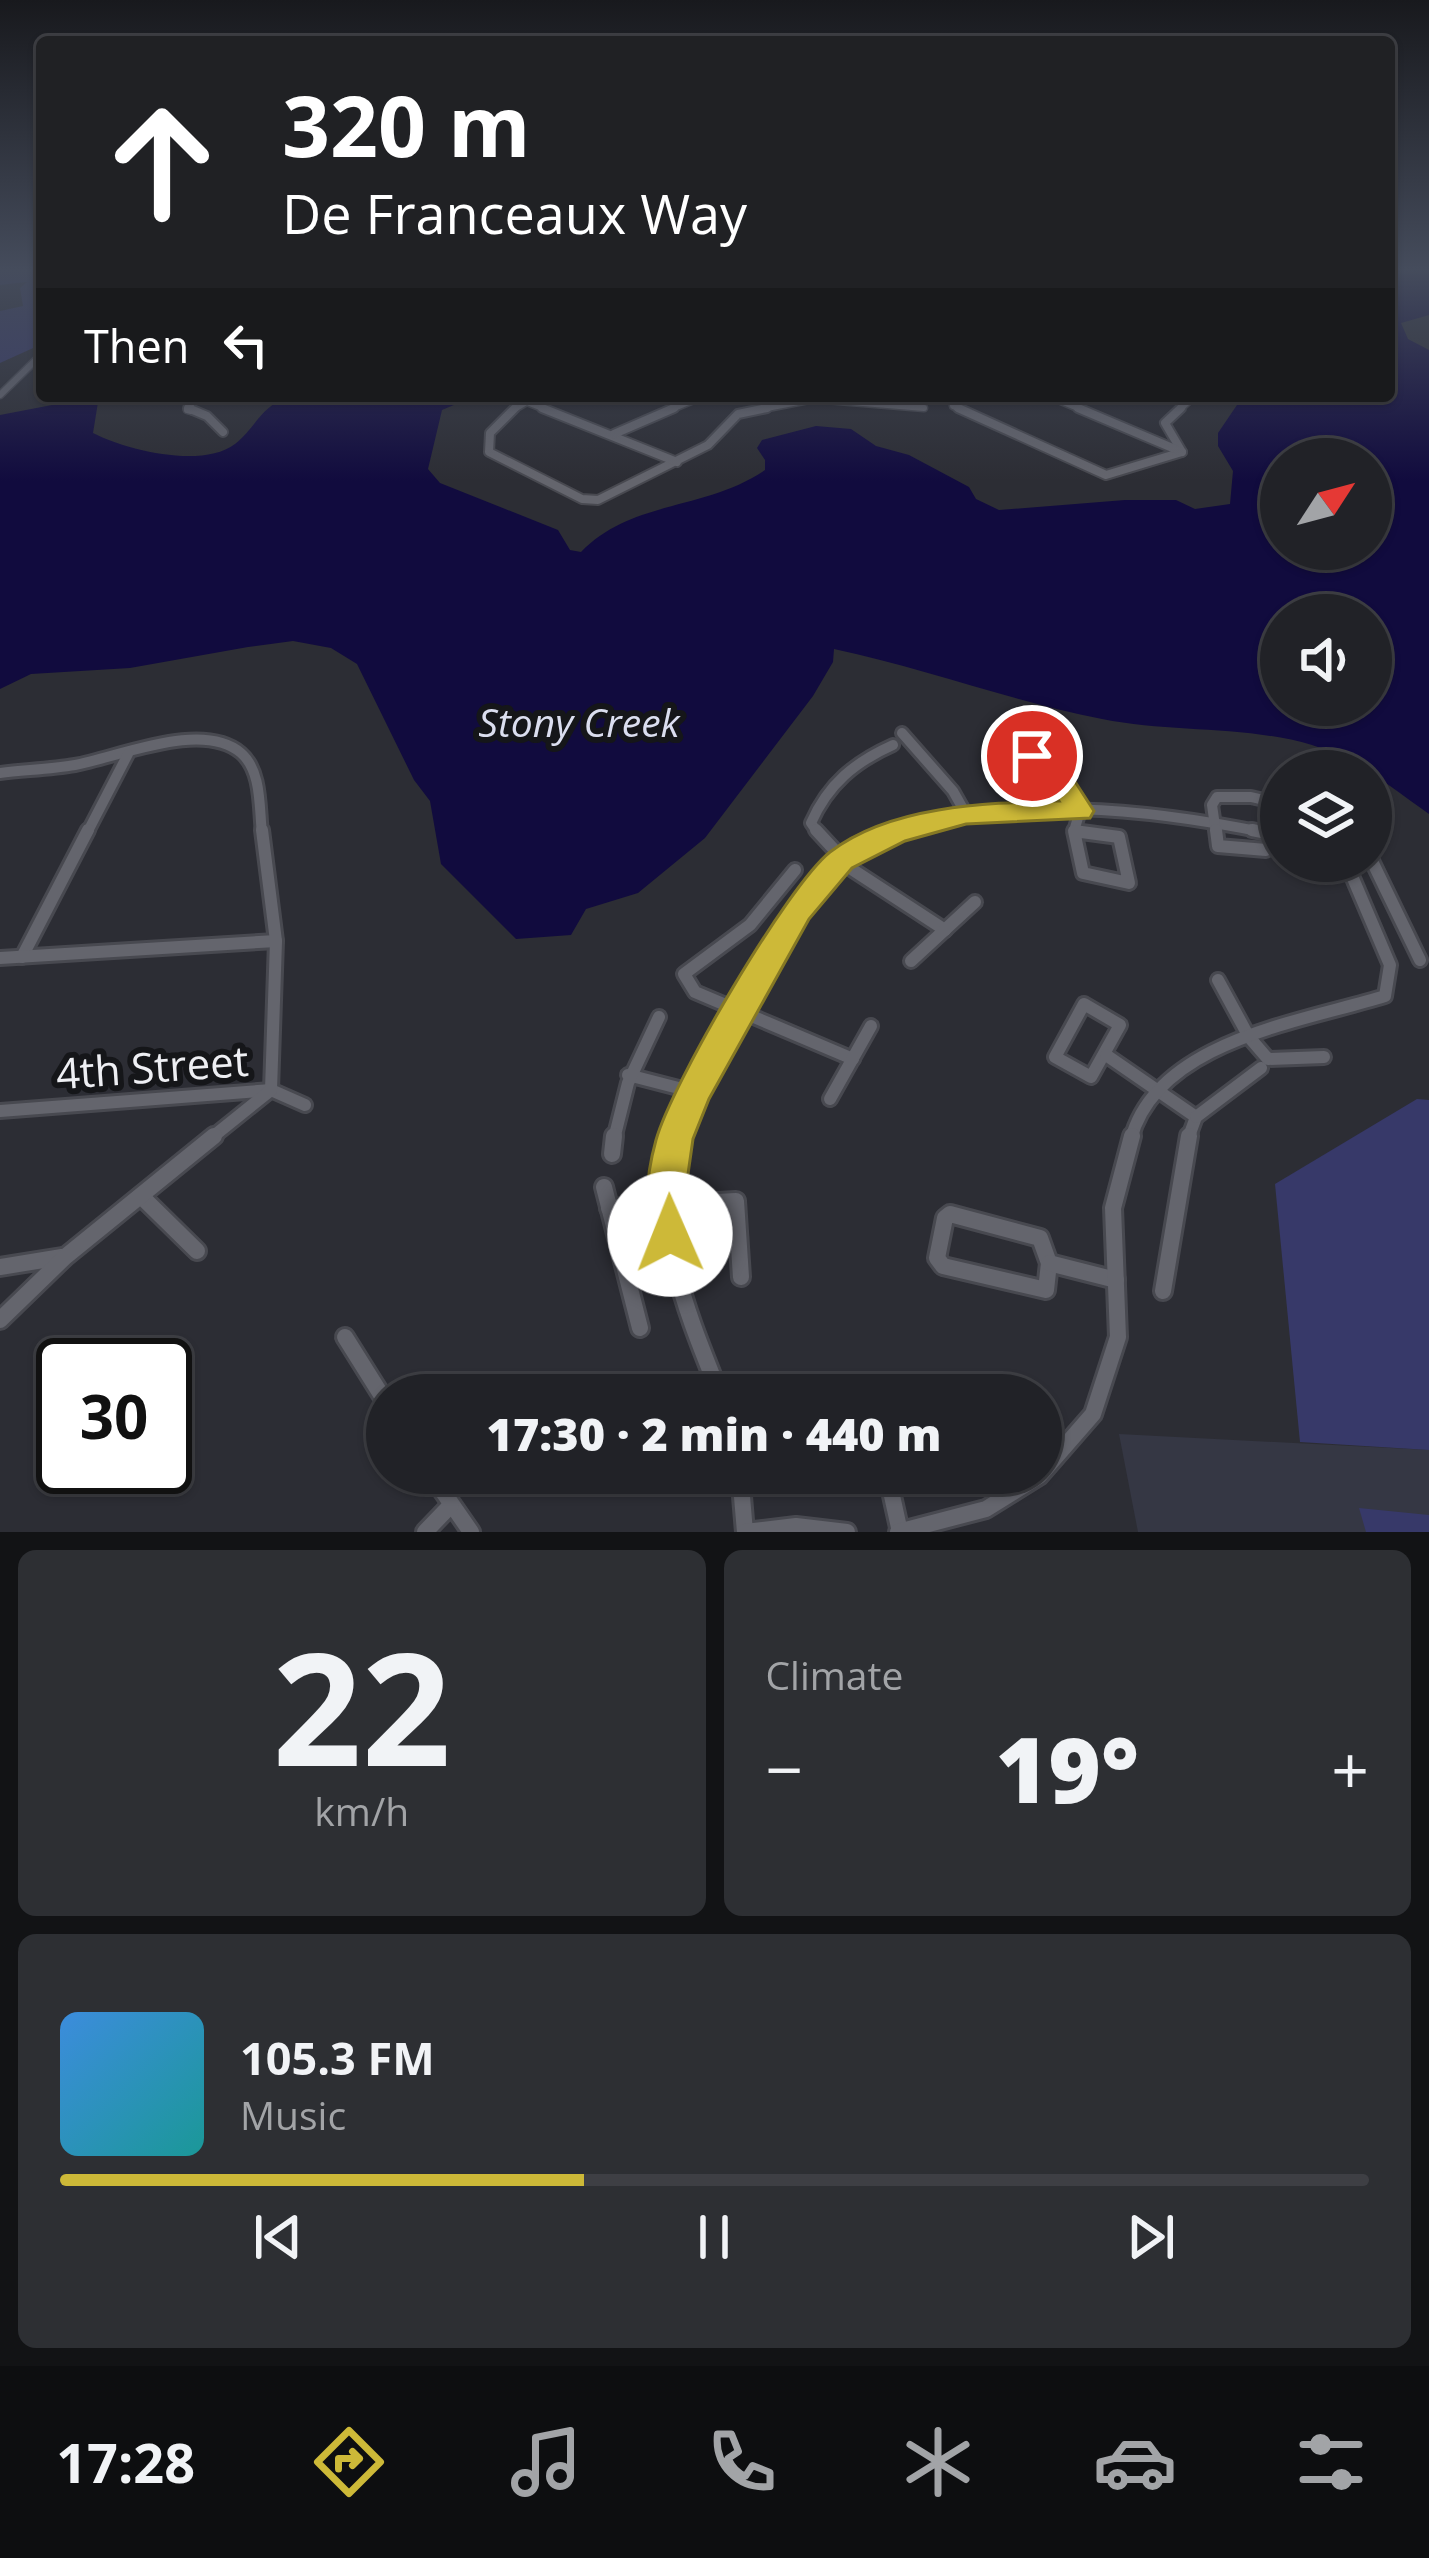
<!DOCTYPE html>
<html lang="en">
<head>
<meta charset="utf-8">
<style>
	:root { --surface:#212227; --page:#2d2f33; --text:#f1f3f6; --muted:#a2a4a7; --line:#3e3f44; --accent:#cdb938 }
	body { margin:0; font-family:"Open Sans",sans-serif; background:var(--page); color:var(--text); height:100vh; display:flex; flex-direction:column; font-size:45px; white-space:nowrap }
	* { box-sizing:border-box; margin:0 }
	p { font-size:39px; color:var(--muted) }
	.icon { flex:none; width:66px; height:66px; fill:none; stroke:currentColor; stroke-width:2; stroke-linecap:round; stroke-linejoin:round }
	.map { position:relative; height:1532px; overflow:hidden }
	.side { display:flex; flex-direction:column; gap:18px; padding:18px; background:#121315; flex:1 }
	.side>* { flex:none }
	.hud { position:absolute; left:36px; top:36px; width:1359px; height:366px; border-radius:12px; box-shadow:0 3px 9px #0004,0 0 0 3px var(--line); background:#202124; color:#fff; overflow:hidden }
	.needle { width:78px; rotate:54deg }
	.tools { position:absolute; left:1260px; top:438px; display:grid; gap:24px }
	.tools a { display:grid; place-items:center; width:132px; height:132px; border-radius:50%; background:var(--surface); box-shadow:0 3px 9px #0004,0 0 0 3px var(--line); font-size:60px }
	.speed { position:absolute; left:36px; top:1338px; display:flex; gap:24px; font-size:60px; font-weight:700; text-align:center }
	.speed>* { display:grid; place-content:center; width:156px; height:156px; border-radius:50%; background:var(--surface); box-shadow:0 3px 9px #0004,0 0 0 3px var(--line); line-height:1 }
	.speed .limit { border:6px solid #111; border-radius:18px; background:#fff; color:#111 }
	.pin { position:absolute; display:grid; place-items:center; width:102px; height:102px; color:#fff; margin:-51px; border:6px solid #fff; border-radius:50%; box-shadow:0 3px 12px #0007 }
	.me { position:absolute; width:132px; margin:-66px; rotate:359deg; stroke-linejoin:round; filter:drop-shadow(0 0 9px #0008) }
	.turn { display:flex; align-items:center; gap:42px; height:252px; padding:0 48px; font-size:54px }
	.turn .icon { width:156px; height:156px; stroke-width:2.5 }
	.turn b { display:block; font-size:84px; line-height:102px }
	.then { display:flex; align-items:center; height:114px; padding:0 48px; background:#0003; gap:24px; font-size:45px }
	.big { font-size:90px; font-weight:800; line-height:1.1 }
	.side .card { flex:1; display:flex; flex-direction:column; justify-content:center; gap:18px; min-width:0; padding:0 42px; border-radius:18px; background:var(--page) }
	.side .dial { align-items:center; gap:0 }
	.dial b { font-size:156px; line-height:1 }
	.song { display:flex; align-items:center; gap:36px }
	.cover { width:144px; height:144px; border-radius:18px; background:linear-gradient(135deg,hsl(210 70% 55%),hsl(180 70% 35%)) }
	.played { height:12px; border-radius:6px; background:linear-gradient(90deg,var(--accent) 40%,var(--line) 40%) }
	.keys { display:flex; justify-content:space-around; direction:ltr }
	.heat { display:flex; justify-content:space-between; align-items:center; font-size:66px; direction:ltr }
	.side .tiles { flex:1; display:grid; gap:18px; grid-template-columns:1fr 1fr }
	.card:last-child { grid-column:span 2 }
	.trip { position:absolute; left:366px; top:1374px; width:696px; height:120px; border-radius:60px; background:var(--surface); box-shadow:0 3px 9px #0004,0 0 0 3px var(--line); font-weight:800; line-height:120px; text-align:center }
	.menu { display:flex; height:192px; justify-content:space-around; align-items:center; background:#0d0e10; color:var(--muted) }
	.menu .icon { width:84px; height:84px }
	.menu .selected { color:var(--accent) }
	.menu b { font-size:54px; color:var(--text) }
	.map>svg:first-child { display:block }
</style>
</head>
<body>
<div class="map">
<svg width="1429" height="1532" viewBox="0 0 1429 1532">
	<rect width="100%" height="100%" fill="#2c2d34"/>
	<polygon fill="#353744" points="1119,1434 1429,1450 1429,1532 1138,1532"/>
	<g fill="#373969">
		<polygon points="0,267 42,267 42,344 0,363 0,311 23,306 20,288 27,282 0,285"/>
		<polygon points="1417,1099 1429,1100 1429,1450 1300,1442 1275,1184"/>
		<polygon points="1359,1508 1429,1515 1429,1532 1366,1532"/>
	</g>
	<path fill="#110b3e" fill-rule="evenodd" d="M 1389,267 L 1429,267 L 1429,315 L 1401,323 L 1408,339 L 1429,350 L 1429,814 C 1391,787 1357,759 1312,745 C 1244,725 1171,733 1102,719 C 1011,701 924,668 834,649 L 833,662 L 813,696 L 705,838 L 638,893 L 586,909 L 571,935 L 516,939 L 441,864 L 430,801 L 414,780 L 357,664 L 331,648 L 293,641 L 248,647 L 130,668 L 31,674 L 0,689 L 0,415 L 99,396 L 93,433 C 126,450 202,469 235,444 C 255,429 261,405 289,397 C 306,393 328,396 345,396 C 388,396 432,396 475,396 L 442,410 L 428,469 L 440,483 L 558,530 L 570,550 L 581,552 C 631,500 707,510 765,470 L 765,460 L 757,448 L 762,440 L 816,426 L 851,429 L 876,446 L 909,455 L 969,487 L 976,499 L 999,510 L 1125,500 L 1176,500 L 1195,509 L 1230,504 L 1233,471 L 1218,446 L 1218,433 L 1239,402 L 1234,396 L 1389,396 ZM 1281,459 L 1371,459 L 1371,549 L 1281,549 ZM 1281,615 L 1371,615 L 1371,705 L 1281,705 Z"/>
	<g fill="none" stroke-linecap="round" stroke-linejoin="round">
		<g stroke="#484950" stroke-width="9">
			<g id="minor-far4">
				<polyline points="0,395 42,354"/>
				<polyline points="952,396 953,406 965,411"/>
				<polyline points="1049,396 1085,411"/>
				<polyline points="527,402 550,411"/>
				<polyline points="191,411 187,410 197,396"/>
				<polyline points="511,411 537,396"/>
				<polyline points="667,411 703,396"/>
				<polyline points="752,411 814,399 924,408"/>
				<polyline points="1178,411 1189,401 1180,396"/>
			</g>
		</g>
		<g stroke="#484950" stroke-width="12">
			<g id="minor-far3">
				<polyline points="188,408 207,416 223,432"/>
				<polyline points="515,408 490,433 489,452 582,499 598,500 708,445 738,414 767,408"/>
				<polyline points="542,408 677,462"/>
				<polyline points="958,408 1106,475 1182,452 1165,423 1181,408"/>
				<polyline points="1078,408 1182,452"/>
				<polyline points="614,434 674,408"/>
			</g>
		</g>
		<g stroke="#484950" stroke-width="16">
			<g id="minor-far2">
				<polyline points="902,733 953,791 966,814"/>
				<path d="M 1011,752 C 1045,761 1062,783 1080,811 L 1074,831"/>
				<path d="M 0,773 C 25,770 51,769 75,765 C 119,757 202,720 241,753 C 262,771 259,808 262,833"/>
				<polyline points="1074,831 1090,833"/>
				<polyline points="87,833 128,754"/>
				<path d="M 818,833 L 811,823 C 828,784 855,762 893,745"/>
				<path d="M 895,833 C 1015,795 1145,808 1267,833"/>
				<polyline points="1216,833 1212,805 1217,797 1251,797 1281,804"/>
			</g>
		</g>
		<g stroke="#484950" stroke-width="18">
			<g id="minor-far1">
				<polyline points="816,830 853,870 945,930"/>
				<polyline points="1216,830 1218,846 1266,850"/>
				<polyline points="1252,830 1281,836"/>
				<polygon points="1074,831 1119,837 1129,883 1083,873"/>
				<polyline points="1371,859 1420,960"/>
				<polyline points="795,870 750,925 684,974 695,992 853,1059"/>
				<polyline points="22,957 88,830"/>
				<polyline points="0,958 276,941"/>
				<polyline points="911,961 975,902"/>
				<polyline points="1218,980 1249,1037 1268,1059 1324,1057"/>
				<polygon points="1084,1004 1120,1025 1091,1077 1055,1057"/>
				<polyline points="1106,1055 1196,1117 1188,1139"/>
				<polyline points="628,1075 694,1092"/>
				<polyline points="830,1099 871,1026"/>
				<polyline points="0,1111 271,1090 305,1105"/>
				<polyline points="1196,1117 1261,1068"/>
				<polyline points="210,1139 271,1090 276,941 262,830"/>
				<polyline points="614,1139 628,1083 659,1017"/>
				<path d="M 674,1139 C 702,1062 779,905 846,857 C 862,845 884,836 904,830"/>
				<path d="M 1131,1139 C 1157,1041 1301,1022 1385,996 L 1390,965 L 1349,869 L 1335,861"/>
			</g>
		</g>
		<g stroke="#484950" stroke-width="22">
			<g id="minor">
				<path d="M 675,1136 C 651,1229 686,1310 720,1395"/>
				<polyline points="612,1154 614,1136"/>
				<polyline points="604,1187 640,1328"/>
				<polyline points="141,1196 197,1251"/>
				<polyline points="609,1208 736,1201 741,1277"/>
				<polygon points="950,1214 1040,1238 1049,1263 1046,1290 943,1266 937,1258 945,1218"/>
				<polyline points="1049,1263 1116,1280"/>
				<polyline points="0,1267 62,1257"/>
				<polyline points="1163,1291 1189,1136"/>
				<polyline points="0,1320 65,1257 214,1136"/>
				<polyline points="345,1337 387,1404"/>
				<polyline points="430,1473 471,1532"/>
				<polyline points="740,1473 745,1532"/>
				<polyline points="887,1473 900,1532"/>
				<polyline points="425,1532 451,1505"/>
				<polyline points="745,1532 796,1526 847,1532"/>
				<polyline points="898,1532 986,1509 1039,1476 1093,1414 1118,1337 1113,1208 1132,1136"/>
			</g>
		</g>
		<use href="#minor-far4" stroke="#64656d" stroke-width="6"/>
		<use href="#minor-far3" stroke="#64656d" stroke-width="8"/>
		<use href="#minor-far2" stroke="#64656d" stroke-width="10"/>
		<use href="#minor-far1" stroke="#64656d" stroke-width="12"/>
		<use href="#minor" stroke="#64656d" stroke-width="16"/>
	</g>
	<linearGradient id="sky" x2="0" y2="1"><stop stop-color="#18191d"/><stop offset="0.56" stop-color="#454c5c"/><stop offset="1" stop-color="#454c5c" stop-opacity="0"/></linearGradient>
	<rect width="1429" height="481" fill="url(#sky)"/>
	<path fill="#cdb938" stroke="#857824" stroke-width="3" d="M 1032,747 L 1065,766 L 1094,811 L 1090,818 L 966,824 L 905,841 L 852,868 L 809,919 L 709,1099 L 693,1139 L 684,1202 L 690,1234 L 684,1248 L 670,1254 L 656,1248 C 642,1213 646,1176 656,1140 C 671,1085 787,886 830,852 C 891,805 987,803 1059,801 L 1045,779 L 1018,756 Z"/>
	<g text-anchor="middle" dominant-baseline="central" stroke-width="12" stroke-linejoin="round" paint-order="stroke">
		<g font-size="39" font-style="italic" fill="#dbdeef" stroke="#151619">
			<text x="579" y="721">Stony Creek</text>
		</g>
		<g font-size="42" fill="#eeeff3" stroke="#151619">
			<text transform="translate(152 1066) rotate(-4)">4th Street</text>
		</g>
	</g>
</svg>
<div class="tools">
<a><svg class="needle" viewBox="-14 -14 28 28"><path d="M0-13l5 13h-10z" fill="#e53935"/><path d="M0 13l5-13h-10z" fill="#a2a4a7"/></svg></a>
<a><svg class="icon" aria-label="sound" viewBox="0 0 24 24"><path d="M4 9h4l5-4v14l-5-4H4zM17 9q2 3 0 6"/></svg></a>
<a><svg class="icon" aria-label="layers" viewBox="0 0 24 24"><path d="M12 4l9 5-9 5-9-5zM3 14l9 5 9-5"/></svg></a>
</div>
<div class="speed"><div class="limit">30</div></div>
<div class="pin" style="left:1032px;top:756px;background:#d93025"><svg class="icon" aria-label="arrive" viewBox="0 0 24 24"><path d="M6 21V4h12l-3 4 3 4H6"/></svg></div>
<svg class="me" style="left:670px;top:1234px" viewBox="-20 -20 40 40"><circle r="19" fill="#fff"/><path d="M0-13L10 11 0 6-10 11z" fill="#cdb938"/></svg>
<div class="trip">17:30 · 2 min · 440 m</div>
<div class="hud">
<div class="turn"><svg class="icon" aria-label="ahead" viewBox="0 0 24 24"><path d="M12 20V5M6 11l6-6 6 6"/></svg><div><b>320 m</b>De Franceaux Way</div></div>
<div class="then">Then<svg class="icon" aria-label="left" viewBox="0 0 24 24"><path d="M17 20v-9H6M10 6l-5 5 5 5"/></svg></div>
</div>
</div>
<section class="side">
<div class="tiles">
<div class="card dial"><b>22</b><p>km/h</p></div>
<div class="card"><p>Climate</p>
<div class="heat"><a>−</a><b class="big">19°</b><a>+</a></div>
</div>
<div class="card">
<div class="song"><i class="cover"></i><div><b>105.3 FM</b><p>Music</p></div></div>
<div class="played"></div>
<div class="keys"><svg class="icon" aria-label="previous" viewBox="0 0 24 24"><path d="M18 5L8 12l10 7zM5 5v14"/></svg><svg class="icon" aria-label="pause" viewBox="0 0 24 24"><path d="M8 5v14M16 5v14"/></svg><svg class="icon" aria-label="next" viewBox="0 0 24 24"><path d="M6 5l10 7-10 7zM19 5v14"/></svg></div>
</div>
</div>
</section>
<nav class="menu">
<b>17:28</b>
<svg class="icon selected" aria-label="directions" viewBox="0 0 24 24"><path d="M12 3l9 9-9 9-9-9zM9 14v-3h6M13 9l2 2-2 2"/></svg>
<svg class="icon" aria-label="music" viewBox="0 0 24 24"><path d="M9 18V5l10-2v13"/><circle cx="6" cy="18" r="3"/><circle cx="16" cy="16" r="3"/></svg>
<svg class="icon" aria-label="phone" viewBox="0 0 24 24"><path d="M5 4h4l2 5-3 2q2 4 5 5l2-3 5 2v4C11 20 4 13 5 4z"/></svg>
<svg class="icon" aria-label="climate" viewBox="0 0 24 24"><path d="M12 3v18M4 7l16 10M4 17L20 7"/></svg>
<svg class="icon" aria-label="car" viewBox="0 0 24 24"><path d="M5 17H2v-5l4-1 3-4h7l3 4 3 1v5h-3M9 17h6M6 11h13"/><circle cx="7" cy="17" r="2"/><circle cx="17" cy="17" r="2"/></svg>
<svg class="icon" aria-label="filters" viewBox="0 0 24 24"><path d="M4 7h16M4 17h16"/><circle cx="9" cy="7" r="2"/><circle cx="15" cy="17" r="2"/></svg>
</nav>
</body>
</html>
